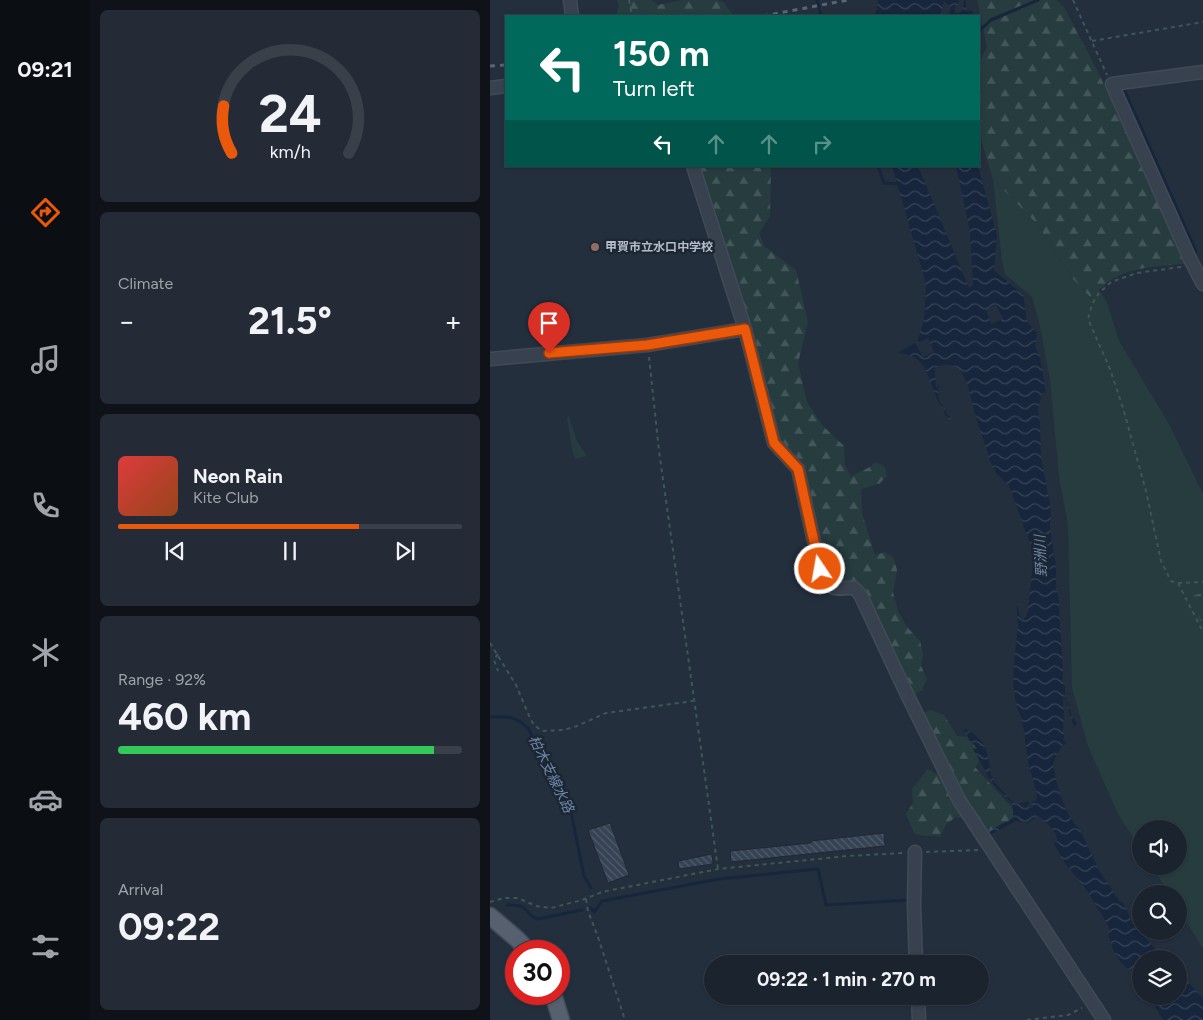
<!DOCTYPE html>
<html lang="en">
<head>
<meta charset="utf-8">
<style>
	:root { --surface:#1b232e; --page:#242b36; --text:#f1f3f6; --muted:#a0a4aa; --line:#39404a; --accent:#ea580c }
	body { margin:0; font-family:Figtree,"Noto Sans JP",sans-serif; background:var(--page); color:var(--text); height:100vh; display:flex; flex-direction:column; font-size:19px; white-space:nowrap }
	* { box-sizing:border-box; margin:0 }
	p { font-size:16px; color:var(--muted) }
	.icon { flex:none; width:28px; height:28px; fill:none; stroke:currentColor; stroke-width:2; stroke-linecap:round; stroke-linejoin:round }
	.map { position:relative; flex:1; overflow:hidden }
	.sheet { display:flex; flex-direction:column; gap:10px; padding:10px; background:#0f1319; width:400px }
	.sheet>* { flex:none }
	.banner { position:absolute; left:15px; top:15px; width:475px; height:152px; border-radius:0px; box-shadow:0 1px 4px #0004,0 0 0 1px var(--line); background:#00695c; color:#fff; overflow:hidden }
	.buttons { position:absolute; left:642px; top:820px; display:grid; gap:10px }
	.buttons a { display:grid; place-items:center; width:55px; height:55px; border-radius:50%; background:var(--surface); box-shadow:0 1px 4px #0004,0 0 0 1px var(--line); font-size:25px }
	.speed { position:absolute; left:15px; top:940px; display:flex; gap:10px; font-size:25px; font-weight:700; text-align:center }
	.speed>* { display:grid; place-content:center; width:65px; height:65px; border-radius:50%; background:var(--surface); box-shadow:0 1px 4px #0004,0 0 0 1px var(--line); line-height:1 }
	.speed .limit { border:8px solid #d22; background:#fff; color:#111 }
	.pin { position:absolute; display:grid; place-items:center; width:42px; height:42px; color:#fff; margin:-51px -21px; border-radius:50% 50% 50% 0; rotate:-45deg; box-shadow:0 0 5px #0007 }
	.pin .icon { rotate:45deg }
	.me { position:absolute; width:55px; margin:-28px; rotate:348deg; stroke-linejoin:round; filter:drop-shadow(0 0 4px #0008) }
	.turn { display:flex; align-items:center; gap:18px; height:105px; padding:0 25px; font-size:22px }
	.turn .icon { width:65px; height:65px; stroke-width:2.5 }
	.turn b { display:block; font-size:35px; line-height:42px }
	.lanes { display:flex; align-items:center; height:48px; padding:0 25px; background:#0003; justify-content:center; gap:25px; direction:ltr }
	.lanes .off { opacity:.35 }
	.big { font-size:38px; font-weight:700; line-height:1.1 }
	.sheet .tile { flex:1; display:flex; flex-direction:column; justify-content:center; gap:8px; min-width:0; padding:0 18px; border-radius:8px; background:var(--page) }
	.sheet .dial { align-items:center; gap:0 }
	.dial svg { height:130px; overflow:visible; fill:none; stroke:var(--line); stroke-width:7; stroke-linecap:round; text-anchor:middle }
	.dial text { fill:var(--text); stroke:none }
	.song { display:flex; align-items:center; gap:15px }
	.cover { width:60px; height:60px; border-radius:8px; background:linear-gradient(135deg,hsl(0 70% 55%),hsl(20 70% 35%)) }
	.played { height:5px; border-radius:2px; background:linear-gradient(90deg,var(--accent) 70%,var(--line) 70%) }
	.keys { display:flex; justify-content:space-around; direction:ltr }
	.heat { display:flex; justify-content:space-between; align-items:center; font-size:28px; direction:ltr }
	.charge { height:8px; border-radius:4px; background:linear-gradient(90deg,#34c759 92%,var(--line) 0) }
	.trip { position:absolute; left:214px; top:955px; width:285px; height:50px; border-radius:25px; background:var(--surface); box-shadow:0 1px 4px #0004,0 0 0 1px var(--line); font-weight:700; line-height:50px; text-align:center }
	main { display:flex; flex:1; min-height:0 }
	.tab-bar { display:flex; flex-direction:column; width:90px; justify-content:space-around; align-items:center; background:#0b0e12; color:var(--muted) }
	.tab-bar .icon { width:35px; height:35px }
	.tab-bar .current { color:var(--accent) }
	.tab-bar b { font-size:22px; color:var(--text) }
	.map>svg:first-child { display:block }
</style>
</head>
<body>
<main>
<nav class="tab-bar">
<b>09:21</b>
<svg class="icon current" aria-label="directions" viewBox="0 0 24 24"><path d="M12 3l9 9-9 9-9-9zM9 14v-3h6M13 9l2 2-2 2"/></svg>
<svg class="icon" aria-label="music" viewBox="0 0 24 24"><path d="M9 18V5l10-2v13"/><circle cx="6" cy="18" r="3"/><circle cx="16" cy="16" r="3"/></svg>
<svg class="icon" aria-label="phone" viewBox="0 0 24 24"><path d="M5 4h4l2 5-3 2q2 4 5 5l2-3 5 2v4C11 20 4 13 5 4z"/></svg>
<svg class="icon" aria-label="climate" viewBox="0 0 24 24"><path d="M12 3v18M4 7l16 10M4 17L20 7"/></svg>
<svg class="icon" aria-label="car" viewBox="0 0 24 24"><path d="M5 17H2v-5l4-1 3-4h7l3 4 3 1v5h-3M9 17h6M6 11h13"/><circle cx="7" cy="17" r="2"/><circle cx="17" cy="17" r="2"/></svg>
<svg class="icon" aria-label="filters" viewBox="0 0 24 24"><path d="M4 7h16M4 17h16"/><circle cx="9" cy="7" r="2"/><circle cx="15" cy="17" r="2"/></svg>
</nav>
<section class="sheet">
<div class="tile dial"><svg viewBox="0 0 100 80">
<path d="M14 69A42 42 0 1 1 86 69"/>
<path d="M14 69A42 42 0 0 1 9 40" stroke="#ea580c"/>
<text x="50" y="56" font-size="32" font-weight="700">24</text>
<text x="50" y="72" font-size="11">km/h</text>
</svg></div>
<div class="tile"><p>Climate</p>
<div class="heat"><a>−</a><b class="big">21.5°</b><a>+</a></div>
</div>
<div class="tile">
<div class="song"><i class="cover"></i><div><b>Neon Rain</b><p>Kite Club</p></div></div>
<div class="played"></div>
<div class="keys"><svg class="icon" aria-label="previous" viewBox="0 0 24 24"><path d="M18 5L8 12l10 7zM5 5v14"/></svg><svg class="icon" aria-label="pause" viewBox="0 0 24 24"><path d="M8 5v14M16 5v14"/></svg><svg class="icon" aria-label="next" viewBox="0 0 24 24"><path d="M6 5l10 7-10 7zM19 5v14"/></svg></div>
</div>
<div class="tile"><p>Range · 92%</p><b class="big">460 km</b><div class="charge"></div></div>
<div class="tile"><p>Arrival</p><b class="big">09:22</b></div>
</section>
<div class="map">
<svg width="713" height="1020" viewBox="0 0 713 1020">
	<defs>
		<pattern id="forest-firs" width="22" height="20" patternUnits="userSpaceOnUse" patternTransform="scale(1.25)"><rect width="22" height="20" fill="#263c3f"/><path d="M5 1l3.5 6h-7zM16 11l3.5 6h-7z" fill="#435659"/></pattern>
		<pattern id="water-waves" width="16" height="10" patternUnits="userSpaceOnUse" patternTransform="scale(1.25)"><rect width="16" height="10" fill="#17263c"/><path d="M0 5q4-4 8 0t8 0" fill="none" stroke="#364457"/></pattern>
		<pattern id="building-back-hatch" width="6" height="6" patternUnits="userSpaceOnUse" patternTransform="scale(1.25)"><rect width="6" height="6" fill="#364354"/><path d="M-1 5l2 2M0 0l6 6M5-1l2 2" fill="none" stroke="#515c6b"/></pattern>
	</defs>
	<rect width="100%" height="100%" fill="#242f3e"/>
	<g fill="#263c3f">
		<polygon points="503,179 546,223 584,280 602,299 608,289 617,302 629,341 678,422 713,494 713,949 689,909 689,894 679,894 662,866 689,866 689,829 651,829 651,850 628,814 598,746 582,688 578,525 569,477 560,380 550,326 542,297 515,274 512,261"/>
		<polygon points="79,416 87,441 97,456 85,459 82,449 77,417"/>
	</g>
	<g fill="url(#forest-firs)">
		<polygon points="127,0 161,0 168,5 192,0 228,0 233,2 244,16 126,16 129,5"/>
		<path d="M 487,0 L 566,0 L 574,7 L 607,70 L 698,263 C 662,268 624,265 602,299 L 584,280 L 546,223 L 503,179 L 489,133 L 489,63 L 497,47 Z"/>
		<polygon points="201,166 281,166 280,216 269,233 274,246 306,270 318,322 308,363 317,402 333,426 354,446 355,465 361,476 378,468 386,462 395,467 397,476 389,484 371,489 372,513 385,555 395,552 403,557 407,570 403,592 408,611 417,627 430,641 433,654 431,666 437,679 432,690 423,696 370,596 348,596 336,592 314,494 308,491 301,468 290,460 279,415"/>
		<polygon points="713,593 713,627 701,596"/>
		<path d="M 440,710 L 454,715 L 467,736 L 480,737 L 493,756 L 485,767 L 523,809 L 523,820 L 511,825 L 508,832 L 490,830 L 483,820 L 466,817 L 456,824 L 450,837 C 441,834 433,838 424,833 L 416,814 L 423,803 L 422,789 L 438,769 L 446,774 L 451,773 L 429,715 Z"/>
	</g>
	<g fill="url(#water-waves)" fill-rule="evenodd">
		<polygon points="388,0 469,0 468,6 465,6 465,13 468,14 472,11 474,0 476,0 476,11 470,13 469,16 458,16 461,7 454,1 450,16 385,16"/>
		<path d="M 402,166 L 428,166 L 479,288 L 483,285 L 480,232 L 466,166 L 488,166 L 507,235 L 504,270 L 531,293 L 533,292 L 537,322 L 547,333 L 545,346 L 550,357 L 556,393 L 552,392 L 548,411 L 550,423 L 551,456 L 561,510 L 560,528 L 566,566 L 566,590 L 568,591 L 573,671 L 572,681 L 575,684 L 575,696 L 582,716 L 587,723 L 584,727 L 575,699 L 573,699 L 574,712 L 573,732 L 575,734 L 573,740 L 576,741 L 575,746 L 572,744 C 571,750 565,756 564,762 C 562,775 577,820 589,828 L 609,870 L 630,902 L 633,902 L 643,924 L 648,927 C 649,935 670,952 677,959 L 651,959 L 651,977 C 647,972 642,971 637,968 C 626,960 617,940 619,927 L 596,889 L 574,862 L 563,842 L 567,842 C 568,829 556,824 548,816 L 538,823 L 526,821 L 500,835 L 498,832 L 524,817 L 522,803 L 503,784 L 483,749 L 487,749 L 486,747 L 479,740 L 477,735 L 475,735 L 475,731 L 473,730 L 474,729 L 478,730 L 477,734 L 481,731 L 494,744 L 498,756 L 501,776 L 505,783 L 524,803 L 528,804 L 539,801 L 539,807 L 541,808 L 544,806 L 542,805 L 542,801 L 546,801 L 547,794 L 538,763 L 534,731 L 531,717 L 526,705 L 523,681 L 525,651 L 528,627 L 526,599 L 531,621 L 536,617 L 538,610 L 543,562 L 540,543 L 519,486 L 507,474 L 502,466 C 496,447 489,429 484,410 C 481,397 479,385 472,373 C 467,364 452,362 445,369 L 446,388 L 449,384 C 448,390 448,396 450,402 C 453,408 456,407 456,413 L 461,418 L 459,422 L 459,418 L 455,415 L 454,409 C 436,389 444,355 407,353 L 425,343 L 433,357 L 444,352 L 438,338 L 427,343 L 434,319 L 436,284 ZM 506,305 L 513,319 L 501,324 L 496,310 Z"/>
		<polygon points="689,972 713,998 713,1020 673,1020 660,998 660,996 689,996"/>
	</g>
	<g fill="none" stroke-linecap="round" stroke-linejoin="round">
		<g stroke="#17263c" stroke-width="3">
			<polyline points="327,0 331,16"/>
			<polyline points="461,16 481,12 482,16"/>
			<polyline points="489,31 501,20 548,0"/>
			<polyline points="635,91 706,251"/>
			<polyline points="388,166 394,183 411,184"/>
			<path d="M 0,717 C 18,716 25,716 38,728 L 80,807 L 94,876 L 101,888"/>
			<path d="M 17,905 C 43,904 32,914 48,919 L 92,910"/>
			<polyline points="101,908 104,912 112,901 229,879 328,869 336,905 419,900 419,899"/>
		</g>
	</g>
	<g fill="url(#building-back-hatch)" stroke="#1f2835">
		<polygon points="120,823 139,875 118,883 98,830"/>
		<polygon points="394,833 395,846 241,862 240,851 321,843 321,841"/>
		<polygon points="222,854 223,864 189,869 188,861"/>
	</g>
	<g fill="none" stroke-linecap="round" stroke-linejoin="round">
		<g stroke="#414a57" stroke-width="15">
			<g id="minor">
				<polyline points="80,0 82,16"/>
				<polyline points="713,72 622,84 700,259 713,284"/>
				<polyline points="0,88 16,86"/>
				<polyline points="203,166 255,329 284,443 308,469 330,569 335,584 344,588 364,588 370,594 413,686 469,800 614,1020"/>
				<polyline points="0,359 157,345 255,329"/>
				<polyline points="425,852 424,904 426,964"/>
				<polyline points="428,996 429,1020"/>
			</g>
		</g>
		<g stroke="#414a57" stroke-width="19">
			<g id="major">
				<polyline points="0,916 27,939 38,951"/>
				<polyline points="63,994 71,1020"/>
			</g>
		</g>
		<g stroke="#3f5557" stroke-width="2" stroke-dasharray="4 4" stroke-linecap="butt">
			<polyline points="139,0 142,16"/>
			<polyline points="583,0 617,75"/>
			<polyline points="602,41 713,22"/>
			<polyline points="691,267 647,273 621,282 609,293 602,304 598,319 620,369 633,408 656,491 671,561 681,581 687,583 713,582"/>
			<polyline points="159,357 169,451 228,869"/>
			<polyline points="688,583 713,632"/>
			<polyline points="0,643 26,685 40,718 44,725 52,731 74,730 87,726 116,713 203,701"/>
			<polyline points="8,654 4,660 8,671"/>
			<polyline points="436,852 489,850"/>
			<polyline points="96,899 98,911 108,937 135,1020"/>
			<polyline points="0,902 14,898 28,898 46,906 61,908 92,900 112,892 228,869 357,856 414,853"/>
			<polyline points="537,1020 578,1015 592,1008"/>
		</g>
		<use href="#minor" stroke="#38414e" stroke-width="12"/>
		<use href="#major" stroke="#56606e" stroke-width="16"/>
		<g stroke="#5a6575" stroke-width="3" stroke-dasharray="5 5" stroke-linecap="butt">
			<polyline points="273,16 358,0"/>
			<polyline points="0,66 16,65"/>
		</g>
	</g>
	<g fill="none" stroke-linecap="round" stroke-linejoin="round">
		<g stroke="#983908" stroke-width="12">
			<polyline id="route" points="59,353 157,345 255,329 284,443 308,469 330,569"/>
		</g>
		<use href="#route" stroke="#ea580c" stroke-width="9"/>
	</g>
	<circle fill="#8d6e63" stroke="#1d2633" stroke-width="2" cx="105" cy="247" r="5"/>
	<g text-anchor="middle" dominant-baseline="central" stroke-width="5" stroke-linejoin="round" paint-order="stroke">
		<g font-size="12" font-weight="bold" fill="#b4bcc9" stroke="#1d2633" text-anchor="start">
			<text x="115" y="247">甲賀市立水口中学校</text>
		</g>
		<g font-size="14" font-style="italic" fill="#6d86a8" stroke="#1d2633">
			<text transform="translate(551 556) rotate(-93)">野洲川</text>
			<text transform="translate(61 774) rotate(64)">柏木支線水路</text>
		</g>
	</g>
</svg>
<div class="buttons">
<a><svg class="icon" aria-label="sound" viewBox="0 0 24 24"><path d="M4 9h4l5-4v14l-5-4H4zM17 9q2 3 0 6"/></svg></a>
<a><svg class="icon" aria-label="search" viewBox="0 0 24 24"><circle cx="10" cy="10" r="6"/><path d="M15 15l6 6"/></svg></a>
<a><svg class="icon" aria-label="layers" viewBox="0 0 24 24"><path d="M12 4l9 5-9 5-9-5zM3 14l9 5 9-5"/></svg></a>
</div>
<div class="speed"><div class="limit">30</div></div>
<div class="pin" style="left:59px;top:353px;background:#d93025"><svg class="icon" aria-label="arrive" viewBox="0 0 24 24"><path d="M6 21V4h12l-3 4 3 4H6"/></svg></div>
<svg class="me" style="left:330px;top:569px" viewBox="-20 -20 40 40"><circle r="17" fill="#ea580c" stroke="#fff" stroke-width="3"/><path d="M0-11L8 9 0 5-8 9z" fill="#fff"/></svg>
<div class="trip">09:22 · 1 min · 270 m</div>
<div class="banner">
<div class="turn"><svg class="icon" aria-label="left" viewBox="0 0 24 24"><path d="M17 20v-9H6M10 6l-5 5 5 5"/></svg><div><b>150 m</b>Turn left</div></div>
<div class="lanes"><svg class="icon" aria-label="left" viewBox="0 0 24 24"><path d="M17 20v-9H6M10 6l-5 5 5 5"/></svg><svg class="icon off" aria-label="ahead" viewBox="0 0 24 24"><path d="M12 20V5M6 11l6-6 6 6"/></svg><svg class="icon off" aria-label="ahead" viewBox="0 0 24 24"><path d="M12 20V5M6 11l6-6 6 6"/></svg><svg class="icon off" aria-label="right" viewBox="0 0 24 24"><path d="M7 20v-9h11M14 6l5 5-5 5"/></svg></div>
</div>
</div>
</main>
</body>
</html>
